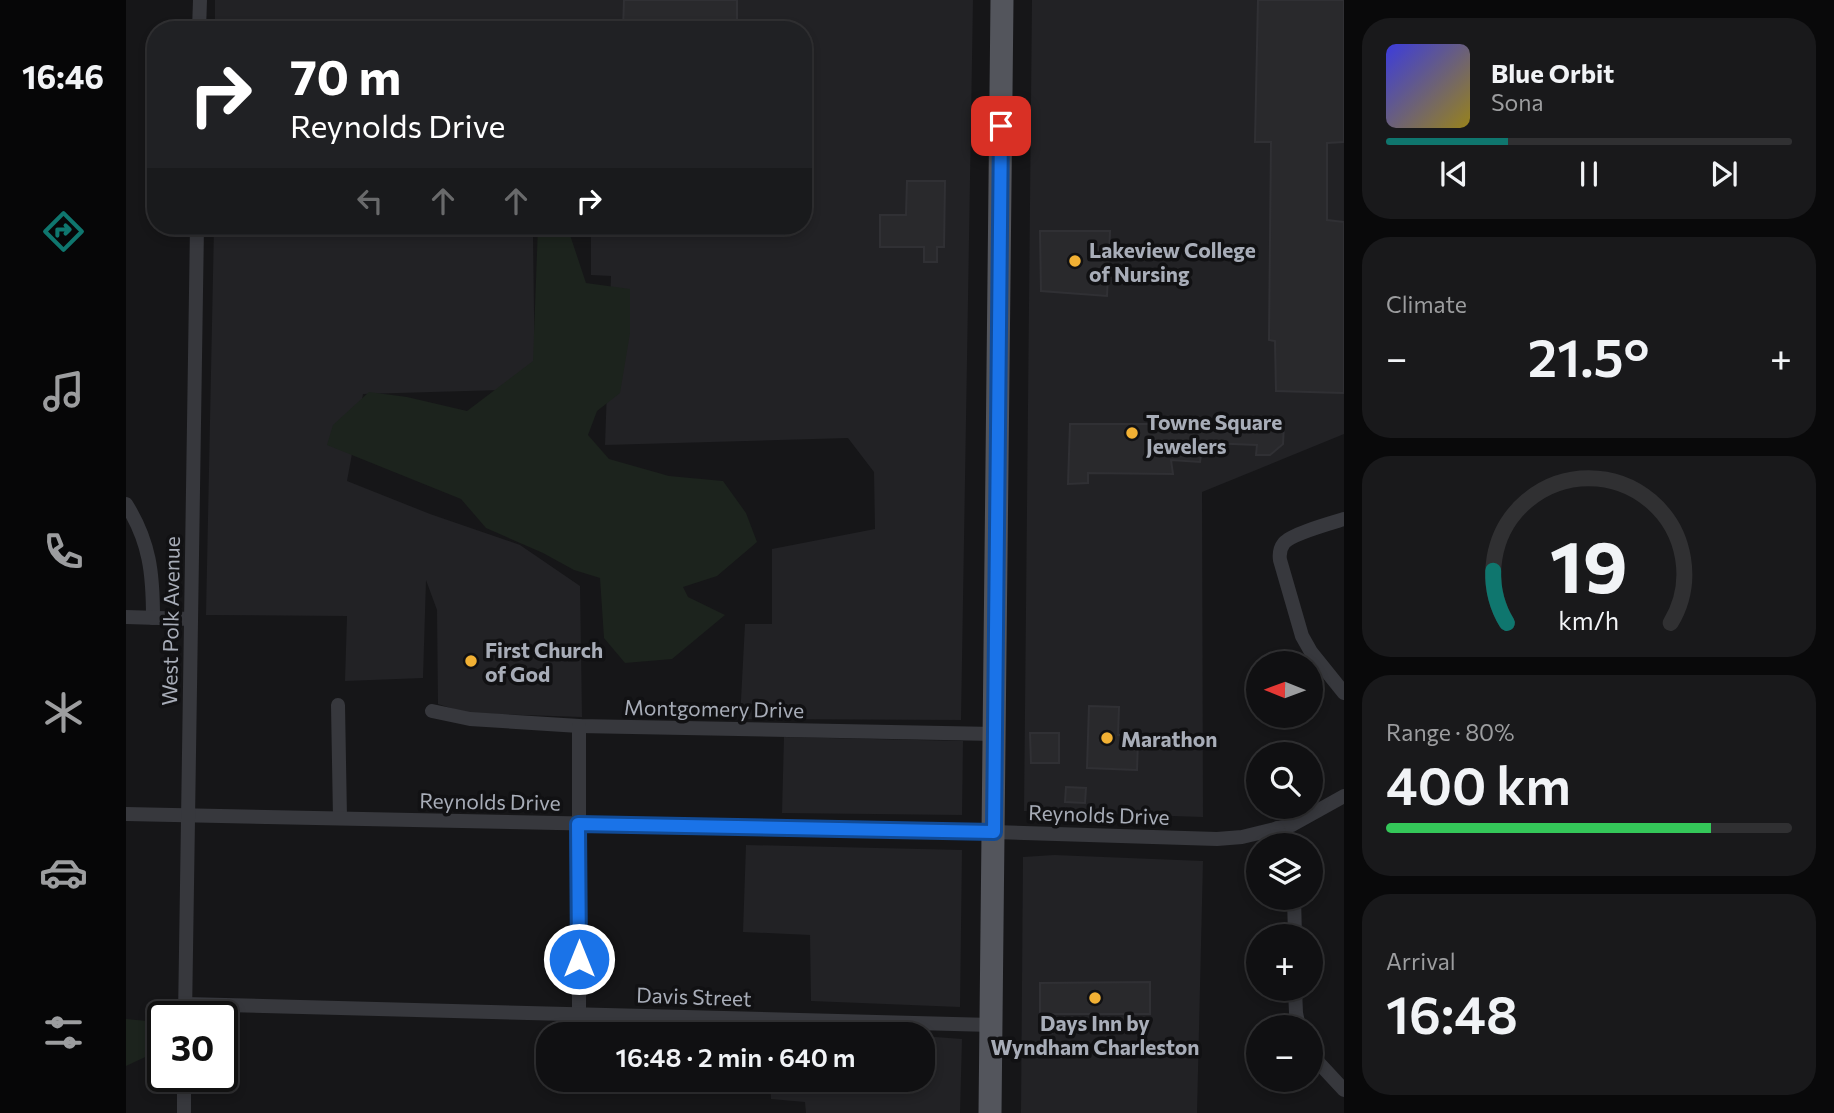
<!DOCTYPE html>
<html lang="en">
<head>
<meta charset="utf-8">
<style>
	:root { --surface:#101012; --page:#19191b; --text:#f1f3f6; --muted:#9c9d9f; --line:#303032; --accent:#0f766e }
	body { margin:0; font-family:Commissioner,sans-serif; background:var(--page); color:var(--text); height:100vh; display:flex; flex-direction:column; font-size:26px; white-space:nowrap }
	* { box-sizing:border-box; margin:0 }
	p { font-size:23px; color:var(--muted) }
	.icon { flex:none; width:38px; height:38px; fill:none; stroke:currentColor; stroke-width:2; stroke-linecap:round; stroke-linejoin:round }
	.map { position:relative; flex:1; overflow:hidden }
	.sheet { display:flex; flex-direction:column; gap:18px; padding:18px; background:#09090a; width:490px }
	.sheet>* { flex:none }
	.banner { position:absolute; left:21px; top:21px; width:665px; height:214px; border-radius:28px; box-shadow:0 4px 10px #0003,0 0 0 2px var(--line); background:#202124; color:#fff; overflow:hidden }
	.needle { width:46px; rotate:271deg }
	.fabs { position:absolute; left:1120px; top:651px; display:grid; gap:14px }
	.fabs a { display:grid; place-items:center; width:77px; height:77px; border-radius:50%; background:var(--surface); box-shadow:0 4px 10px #0003,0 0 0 2px var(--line); font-size:35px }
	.speed { position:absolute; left:21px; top:1001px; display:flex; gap:14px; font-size:35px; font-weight:700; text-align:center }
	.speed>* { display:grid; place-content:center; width:91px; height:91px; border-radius:50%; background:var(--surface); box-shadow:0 4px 10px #0003,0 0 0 2px var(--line); line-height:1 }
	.speed .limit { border:4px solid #111; border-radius:10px; background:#fff; color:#111 }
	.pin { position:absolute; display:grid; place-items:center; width:60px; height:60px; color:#fff; margin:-30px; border-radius:14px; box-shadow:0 4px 10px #0006 }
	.me { position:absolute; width:77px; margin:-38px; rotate:0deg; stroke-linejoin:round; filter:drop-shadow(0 0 5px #0008) }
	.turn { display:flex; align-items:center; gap:24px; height:147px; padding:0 28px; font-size:32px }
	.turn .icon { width:91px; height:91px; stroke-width:2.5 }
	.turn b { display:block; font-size:49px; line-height:60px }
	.lanes { display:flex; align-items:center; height:66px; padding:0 28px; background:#0003; justify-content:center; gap:35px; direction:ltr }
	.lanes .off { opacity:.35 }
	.big { font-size:52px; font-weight:600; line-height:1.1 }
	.sheet .card { flex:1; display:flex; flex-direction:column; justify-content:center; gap:10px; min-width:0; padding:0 24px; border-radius:28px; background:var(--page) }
	.sheet .dial { align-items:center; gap:0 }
	.dial svg { height:182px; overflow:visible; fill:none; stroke:var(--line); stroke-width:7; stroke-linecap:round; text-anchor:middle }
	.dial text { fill:var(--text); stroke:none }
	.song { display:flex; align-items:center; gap:21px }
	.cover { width:84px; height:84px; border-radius:10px; background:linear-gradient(135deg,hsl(240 70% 55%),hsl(50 70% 35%)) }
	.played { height:7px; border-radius:4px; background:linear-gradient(90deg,var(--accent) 30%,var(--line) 30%) }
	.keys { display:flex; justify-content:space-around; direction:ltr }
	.heat { display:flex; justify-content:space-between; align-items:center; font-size:38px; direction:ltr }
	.charge { height:10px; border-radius:5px; background:linear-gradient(90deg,#34c759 80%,var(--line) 0) }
	.trip { position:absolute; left:410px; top:1022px; width:399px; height:70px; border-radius:28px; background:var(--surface); box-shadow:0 4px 10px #0003,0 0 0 2px var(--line); font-weight:600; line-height:70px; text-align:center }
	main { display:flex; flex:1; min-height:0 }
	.menu { display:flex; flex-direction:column; width:126px; justify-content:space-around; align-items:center; background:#060607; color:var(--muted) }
	.menu .icon { width:49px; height:49px }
	.menu .current { color:var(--accent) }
	.menu b { font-size:32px; color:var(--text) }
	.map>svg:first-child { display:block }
</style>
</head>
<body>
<main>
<nav class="menu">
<b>16:46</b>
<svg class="icon current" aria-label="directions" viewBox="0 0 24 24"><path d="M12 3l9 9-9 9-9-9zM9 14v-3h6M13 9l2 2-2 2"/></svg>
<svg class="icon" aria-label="music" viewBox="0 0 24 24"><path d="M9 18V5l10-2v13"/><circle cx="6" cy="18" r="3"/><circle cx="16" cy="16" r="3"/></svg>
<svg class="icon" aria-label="phone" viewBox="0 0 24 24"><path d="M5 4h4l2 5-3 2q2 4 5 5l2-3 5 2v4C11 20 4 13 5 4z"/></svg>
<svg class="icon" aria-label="climate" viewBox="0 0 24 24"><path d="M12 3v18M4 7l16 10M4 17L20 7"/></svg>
<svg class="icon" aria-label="car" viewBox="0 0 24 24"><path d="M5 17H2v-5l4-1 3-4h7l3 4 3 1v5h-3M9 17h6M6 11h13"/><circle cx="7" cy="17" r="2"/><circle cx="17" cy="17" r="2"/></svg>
<svg class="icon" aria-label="filters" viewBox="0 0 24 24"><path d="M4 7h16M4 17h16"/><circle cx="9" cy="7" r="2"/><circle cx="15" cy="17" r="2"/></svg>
</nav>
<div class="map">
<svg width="1218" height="1113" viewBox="0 0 1218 1113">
	<rect width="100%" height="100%" fill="#161618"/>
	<g fill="#222225">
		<polygon points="89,0 847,0 835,720 614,719 619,624 646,624 646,549 749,529 748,472 722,438 479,445 485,276 465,275 465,235 407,236 409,389 237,394 221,481 304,514 394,545 454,586 456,717 340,713 312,704 311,610 300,580 297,678 219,681 221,616 80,615 88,226 677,226 677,30 89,30"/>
		<polygon points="906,0 1218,0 1218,434 1076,492 1077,817 898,811"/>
		<polygon points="658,737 837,741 836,815 656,813"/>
		<polygon points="620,845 836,850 834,1007 685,1001 684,935 617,932"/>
		<polygon points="928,855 1077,861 1071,1113 895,1113 897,857"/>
		<polygon points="643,1031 721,1032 759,1034 643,1034"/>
		<polygon points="796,1036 836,1039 834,1113 680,1113 679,1102 645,1099 644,1080 796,1080"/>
	</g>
	<g fill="#1c231d">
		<polygon points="412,226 441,226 460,283 504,289 504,333 494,393 471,411 462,435 483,459 543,476 597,481 620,513 631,542 591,576 557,587 562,597 599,615 546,659 499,663 478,638 474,578 448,570 417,553 360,528 335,499 201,445 207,425 243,392 281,397 341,411 407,361"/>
		<polygon points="0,1019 21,1021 31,1040 28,1053 0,1066"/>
	</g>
	<g fill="#29292c" stroke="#303034" stroke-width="2">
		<polygon points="498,0 611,0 611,30 497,30"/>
		<polygon points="1132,0 1218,0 1218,142 1201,143 1201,220 1218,222 1218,393 1150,391 1149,341 1143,340 1145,142 1129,142"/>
		<polygon points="781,181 819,181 818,247 811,247 811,262 798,262 798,247 754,247 754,215 780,215"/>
		<polygon points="914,231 984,231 981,296 915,291"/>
		<polygon points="944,424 1121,424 1121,426 1158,424 1157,444 1144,455 1130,455 1131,445 1083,443 1083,456 1075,455 1074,462 1045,460 1047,474 962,473 962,483 942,484"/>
		<polygon points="963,706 993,707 992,735 1000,735 1000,740 1012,740 1011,770 961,768"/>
		<polygon points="904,733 933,733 933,763 905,763"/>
		<polygon points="940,787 960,788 959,803 939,802"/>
		<polygon points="1024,982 1024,1014 926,1014 926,1033 914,1033 914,983"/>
	</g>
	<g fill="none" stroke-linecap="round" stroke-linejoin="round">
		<g stroke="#37383d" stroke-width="14">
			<polyline points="73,30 74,0"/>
			<path d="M 0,504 C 24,542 27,574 27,618"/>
			<path d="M 1218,519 C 1205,523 1165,534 1158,543 C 1154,548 1153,553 1154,560 L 1176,636 L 1185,652 L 1218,693"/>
			<polyline points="0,617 65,619"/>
			<polyline points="212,705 214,818"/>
			<polyline points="306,711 344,719 453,726 869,734"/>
			<polyline points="453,726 453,1013"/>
			<polyline points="0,814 868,832 1091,839 1116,837 1166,825 1218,796"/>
			<polyline points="1151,828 1159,845"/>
			<polyline points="1168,898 1169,936"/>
			<polyline points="1169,989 1170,1013 1173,1027"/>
			<polyline points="59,1004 866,1025"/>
			<polyline points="59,1017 71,226"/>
			<polyline points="1185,1052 1191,1061 1218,1090"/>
			<polyline points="58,1113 58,1076"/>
		</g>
		<polyline stroke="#53555c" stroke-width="23" points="864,1113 876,0"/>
	</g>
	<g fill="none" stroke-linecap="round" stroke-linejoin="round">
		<g stroke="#114b97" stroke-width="18">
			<polyline id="route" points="453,959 452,824 868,832 875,126"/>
		</g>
		<use href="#route" stroke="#1a73e8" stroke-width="12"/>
	</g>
	<g fill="#f2b134" stroke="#111113" stroke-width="2.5">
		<circle cx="949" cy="261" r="7"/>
		<circle cx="1006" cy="433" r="7"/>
		<circle cx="345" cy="661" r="7"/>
		<circle cx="981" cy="738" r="7"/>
		<circle cx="969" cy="998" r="7"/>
	</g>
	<g text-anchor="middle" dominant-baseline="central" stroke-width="7" stroke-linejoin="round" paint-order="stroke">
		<g font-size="21" font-weight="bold" fill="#a8adb8" stroke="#111113" text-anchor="start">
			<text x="963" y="249">Lakeview College<tspan x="963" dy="24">of Nursing</tspan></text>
			<text x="1020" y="421">Towne Square<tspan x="1020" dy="24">Jewelers</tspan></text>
			<text x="359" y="649">First Church<tspan x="359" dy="24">of God</tspan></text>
			<text x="995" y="738">Marathon</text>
			<text x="969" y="1022" text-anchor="middle">Days Inn by<tspan x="969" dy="24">Wyndham Charleston</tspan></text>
		</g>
		<g font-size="21" fill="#a8adb8" stroke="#111113">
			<text transform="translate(44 621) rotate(-89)">West Polk Avenue</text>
			<text transform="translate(588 708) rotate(1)">Montgomery Drive</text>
			<text transform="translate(364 801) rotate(1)">Reynolds Drive</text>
			<text transform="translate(973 814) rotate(2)">Reynolds Drive</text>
			<text transform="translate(568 996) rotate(2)">Davis Street</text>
		</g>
	</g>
</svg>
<div class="fabs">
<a><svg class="needle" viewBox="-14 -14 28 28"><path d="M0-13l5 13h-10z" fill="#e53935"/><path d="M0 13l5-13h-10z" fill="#9c9d9f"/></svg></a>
<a><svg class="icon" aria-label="search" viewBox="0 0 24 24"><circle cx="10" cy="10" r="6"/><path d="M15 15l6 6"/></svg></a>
<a><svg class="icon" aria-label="layers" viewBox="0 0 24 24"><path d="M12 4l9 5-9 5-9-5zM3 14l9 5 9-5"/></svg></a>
<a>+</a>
<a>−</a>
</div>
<div class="speed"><div class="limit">30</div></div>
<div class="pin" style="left:875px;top:126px;background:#d93025"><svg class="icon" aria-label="arrive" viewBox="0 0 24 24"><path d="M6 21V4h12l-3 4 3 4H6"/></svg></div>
<svg class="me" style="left:453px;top:959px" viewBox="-20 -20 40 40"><circle r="17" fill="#1a73e8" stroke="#fff" stroke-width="3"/><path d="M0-11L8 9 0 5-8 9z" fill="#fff"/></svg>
<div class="trip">16:48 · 2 min · 640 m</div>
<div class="banner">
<div class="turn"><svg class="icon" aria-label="right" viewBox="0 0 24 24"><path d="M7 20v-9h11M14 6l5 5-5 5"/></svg><div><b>70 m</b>Reynolds Drive</div></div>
<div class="lanes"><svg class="icon off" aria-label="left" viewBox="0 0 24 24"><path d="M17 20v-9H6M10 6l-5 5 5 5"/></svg><svg class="icon off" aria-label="ahead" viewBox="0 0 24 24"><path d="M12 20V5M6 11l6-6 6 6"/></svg><svg class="icon off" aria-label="ahead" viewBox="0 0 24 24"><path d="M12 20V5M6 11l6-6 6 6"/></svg><svg class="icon" aria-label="right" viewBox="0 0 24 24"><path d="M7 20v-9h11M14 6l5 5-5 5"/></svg></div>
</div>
</div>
<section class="sheet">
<div class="card">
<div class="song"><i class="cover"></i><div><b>Blue Orbit</b><p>Sona</p></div></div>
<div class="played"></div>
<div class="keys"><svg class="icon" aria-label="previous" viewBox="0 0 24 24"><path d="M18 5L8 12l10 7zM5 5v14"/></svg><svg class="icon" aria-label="pause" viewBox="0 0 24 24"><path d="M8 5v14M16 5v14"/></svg><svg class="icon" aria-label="next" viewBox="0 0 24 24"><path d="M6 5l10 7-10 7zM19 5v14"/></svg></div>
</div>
<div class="card"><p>Climate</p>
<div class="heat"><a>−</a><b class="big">21.5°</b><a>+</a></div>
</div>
<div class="card dial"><svg viewBox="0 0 100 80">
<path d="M14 69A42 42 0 1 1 86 69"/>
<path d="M14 69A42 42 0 0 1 8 46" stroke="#0f766e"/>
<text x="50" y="56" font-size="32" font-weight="700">19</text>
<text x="50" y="72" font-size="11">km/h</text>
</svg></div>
<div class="card"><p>Range · 80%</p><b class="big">400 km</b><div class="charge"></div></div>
<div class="card"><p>Arrival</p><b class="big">16:48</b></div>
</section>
</main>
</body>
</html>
